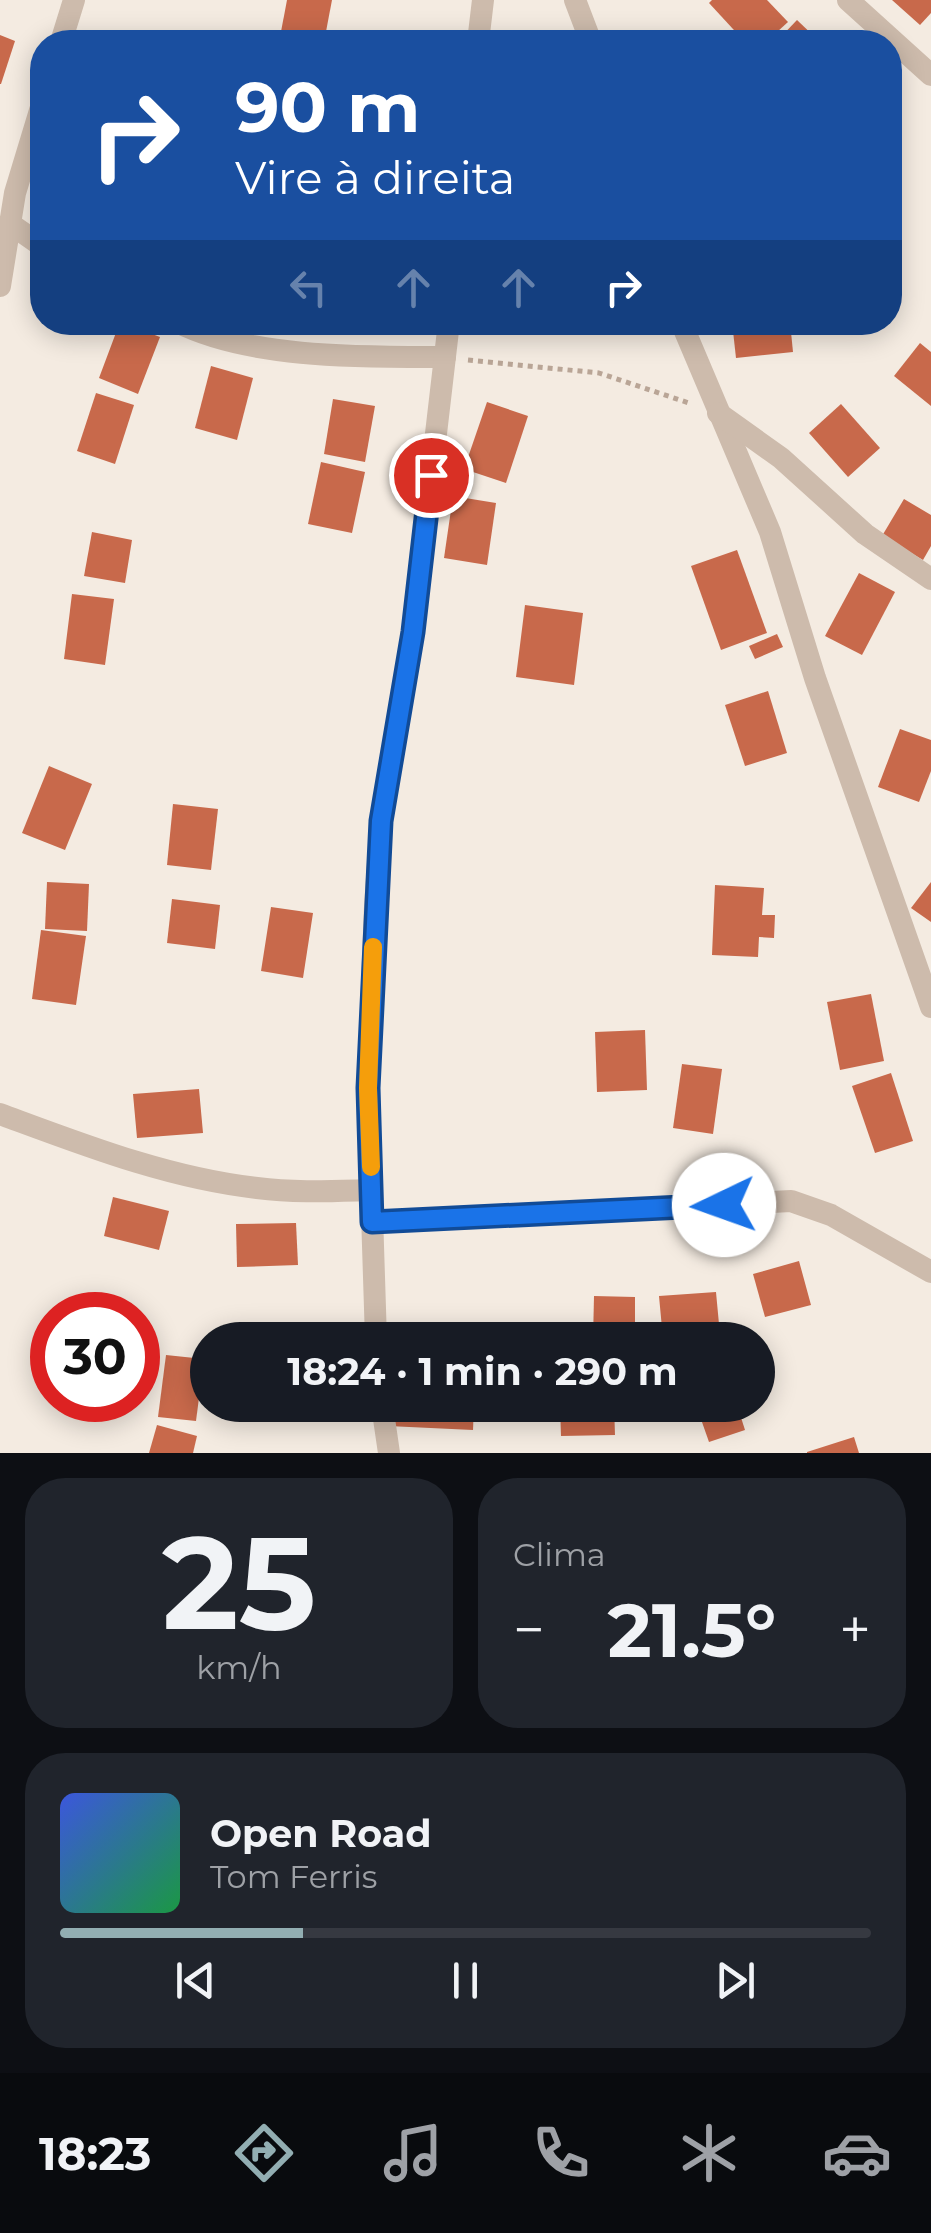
<!DOCTYPE html>
<html lang="pt">
<head>
<meta charset="utf-8">
<style>
	:root { --surface:#171b24; --page:#20242c; --text:#f1f3f6; --muted:#9ea1a6; --line:#363941; --accent:#92aeb2 }
	body { margin:0; font-family:Montserrat,sans-serif; background:var(--page); color:var(--text); height:100vh; display:flex; flex-direction:column; font-size:38px; white-space:nowrap }
	* { box-sizing:border-box; margin:0 }
	p { font-size:32px; color:var(--muted) }
	.icon { flex:none; width:55px; height:55px; fill:none; stroke:currentColor; stroke-width:2; stroke-linecap:round; stroke-linejoin:round }
	.map { position:relative; height:1453px; overflow:hidden }
	.drawer { display:flex; flex-direction:column; gap:25px; padding:25px; background:#0d0f14; flex:1 }
	.drawer>* { flex:none }
	.guide { position:absolute; left:30px; top:30px; width:872px; height:305px; border-radius:40px; box-shadow:0 5px 25px #0003; background:#1a4fa0; color:#fff; overflow:hidden }
	.speed { position:absolute; left:30px; top:1292px; display:flex; gap:20px; font-size:50px; font-weight:700; text-align:center }
	.speed>* { display:grid; place-content:center; width:130px; height:130px; border-radius:50%; background:var(--surface); box-shadow:0 5px 25px #0003; line-height:1 }
	.speed .limit { border:15px solid #d22; background:#fff; color:#111 }
	.pin { position:absolute; display:grid; place-items:center; width:85px; height:85px; color:#fff; margin:-42px; border:5px solid #fff; border-radius:50%; box-shadow:0 2px 10px #0007 }
	.me { position:absolute; width:110px; margin:-55px; rotate:267deg; stroke-linejoin:round; filter:drop-shadow(0 0 8px #0008) }
	.turn { display:flex; align-items:center; gap:35px; height:210px; padding:0 40px; font-size:45px }
	.turn .icon { width:130px; height:130px; stroke-width:2.5 }
	.turn b { display:block; font-size:70px; line-height:85px }
	.lanes { display:flex; align-items:center; height:95px; padding:0 40px; background:#0003; justify-content:center; gap:50px; direction:ltr }
	.lanes .off { opacity:.35 }
	.big { font-size:75px; font-weight:700; line-height:1.1 }
	.drawer .tile { flex:1; display:flex; flex-direction:column; justify-content:center; gap:15px; min-width:0; padding:0 35px; border-radius:40px; background:var(--page) }
	.drawer .dial { align-items:center; gap:0 }
	.dial b { font-size:130px; line-height:1 }
	.song { display:flex; align-items:center; gap:30px }
	.cover { width:120px; height:120px; border-radius:15px; background:linear-gradient(135deg,hsl(230 70% 55%),hsl(140 70% 35%)) }
	.played { height:10px; border-radius:5px; background:linear-gradient(90deg,var(--accent) 30%,var(--line) 30%) }
	.keys { display:flex; justify-content:space-around; direction:ltr }
	.heat { display:flex; justify-content:space-between; align-items:center; font-size:55px; direction:ltr }
	.drawer .tiles { flex:1; display:grid; gap:25px; grid-template-columns:1fr 1fr }
	.tile:last-child { grid-column:span 2 }
	.trip { position:absolute; left:190px; top:1322px; width:585px; height:100px; border-radius:50px; background:var(--surface); box-shadow:0 5px 25px #0003; font-weight:700; line-height:100px; text-align:center }
	.menu { display:flex; height:160px; justify-content:space-around; align-items:center; background:#090b0e; color:var(--muted) }
	.menu .icon { width:70px; height:70px }
	.menu .selected { color:var(--accent) }
	.menu b { font-size:45px; color:var(--text) }
	.map>svg:first-child { display:block }
</style>
</head>
<body>
<div class="map">
<svg width="931" height="1453" viewBox="0 0 931 1453">
	<rect width="100%" height="100%" fill="#f4ebe1"/>
	<g fill="#c8694b">
		<polygon points="287,0 332,0 324,42 280,37"/>
		<polygon points="712,0 767,0 788,22 766,42 745,42 709,3"/>
		<polygon points="892,0 931,0 931,13 920,25"/>
		<polygon points="797,20 820,42 776,42"/>
		<polygon points="0,35 15,41 1,84 0,84"/>
		<polygon points="120,322 160,337 138,394 99,378"/>
		<polygon points="732,322 790,322 793,352 736,358"/>
		<polygon points="920,343 931,352 931,406 894,376"/>
		<polygon points="211,366 253,378 237,440 195,428"/>
		<polygon points="96,393 134,405 115,464 77,451"/>
		<polygon points="333,399 375,406 365,462 324,454"/>
		<polygon points="487,402 528,416 506,483 464,469"/>
		<polygon points="841,404 880,448 848,477 809,433"/>
		<polygon points="321,462 365,472 352,533 308,524"/>
		<polygon points="453,496 496,503 487,565 444,558"/>
		<polygon points="904,499 931,515 931,546 923,560 882,536"/>
		<polygon points="92,532 132,540 125,583 84,576"/>
		<polygon points="737,550 767,633 721,650 691,566"/>
		<polygon points="859,573 895,592 862,655 825,636"/>
		<polygon points="72,594 114,599 105,665 64,659"/>
		<polygon points="525,605 583,613 574,685 516,677"/>
		<polygon points="777,634 783,647 755,659 749,646"/>
		<polygon points="768,691 787,753 745,766 725,705"/>
		<polygon points="900,729 931,740 931,771 919,802 878,787"/>
		<polygon points="49,766 92,784 65,850 22,833"/>
		<polygon points="173,804 218,809 211,870 167,865"/>
		<polygon points="47,882 89,884 87,931 45,929"/>
		<polygon points="931,882 931,922 911,908"/>
		<polygon points="715,885 764,888 762,915 775,915 774,938 759,937 758,957 712,955"/>
		<polygon points="172,899 220,905 215,949 167,943"/>
		<polygon points="271,907 313,913 303,978 261,971"/>
		<polygon points="41,930 86,936 76,1005 32,999"/>
		<polygon points="871,994 884,1061 840,1070 827,1002"/>
		<polygon points="645,1030 647,1090 597,1092 595,1032"/>
		<polygon points="682,1064 722,1069 713,1134 673,1128"/>
		<polygon points="891,1073 913,1141 875,1153 852,1086"/>
		<polygon points="199,1089 203,1133 137,1138 133,1094"/>
		<polygon points="113,1197 169,1211 159,1250 104,1236"/>
		<polygon points="296,1223 298,1265 237,1267 236,1224"/>
		<polygon points="799,1261 811,1305 765,1317 753,1274"/>
		<polygon points="716,1292 720,1335 663,1339 659,1296"/>
		<polygon points="594,1296 635,1297 635,1340 593,1340"/>
		<polygon points="166,1355 204,1359 196,1421 158,1417"/>
		<polygon points="389,1405 474,1405 473,1430 388,1426"/>
		<polygon points="560,1405 614,1405 615,1435 561,1436"/>
		<polygon points="696,1405 737,1405 745,1430 709,1442"/>
		<polygon points="157,1425 197,1436 193,1453 149,1453"/>
		<polygon points="854,1437 859,1453 807,1453 807,1452"/>
	</g>
	<g fill="none" stroke-linecap="round" stroke-linejoin="round">
		<polyline stroke="#b9a596" stroke-width="5" stroke-dasharray="5 5" stroke-linecap="butt" points="468,360 599,373 692,404"/>
		<g stroke="#cdbbac" stroke-width="22">
			<polyline points="575,0 591,42"/>
			<polyline points="848,0 931,75"/>
			<polyline points="61,42 74,0"/>
			<polyline points="478,42 483,0"/>
			<polyline points="9,223 42,246"/>
			<polyline points="0,286 15,193 42,104"/>
			<path d="M 177,322 C 250,359 364,357 445,357"/>
			<polyline points="681,322 770,532 815,678 931,1007"/>
			<polyline points="718,413 781,458 865,534 931,579"/>
			<path d="M 0,1114 C 84,1145 168,1178 257,1188 C 295,1193 333,1191 371,1190"/>
			<polyline points="372,1222 791,1201 831,1215 931,1272"/>
			<polyline points="376,1340 368,1088 375,906 381,821 413,631 449,322"/>
			<polyline points="382,1405 389,1453"/>
		</g>
	</g>
	<g fill="none" stroke-linecap="round" stroke-linejoin="round">
		<g stroke="#114b97" stroke-width="25">
			<polyline id="route" points="431,475 413,632 381,821 368,1088 372,1222 724,1205"/>
		</g>
		<use href="#route" stroke="#1a73e8" stroke-width="18"/>
		<polyline stroke="#f59e0b" stroke-width="18" points="371,1167 368,1088 373,947"/>
	</g>
</svg>
<div class="speed"><div class="limit">30</div></div>
<div class="pin" style="left:431px;top:475px;background:#d93025"><svg class="icon" aria-label="arrive" viewBox="0 0 24 24"><path d="M6 21V4h12l-3 4 3 4H6"/></svg></div>
<svg class="me" style="left:724px;top:1205px" viewBox="-20 -20 40 40"><circle r="19" fill="#fff"/><path d="M0-13L10 11 0 6-10 11z" fill="#1a73e8"/></svg>
<div class="trip">18:24 · 1 min · 290 m</div>
<div class="guide">
<div class="turn"><svg class="icon" aria-label="right" viewBox="0 0 24 24"><path d="M7 20v-9h11M14 6l5 5-5 5"/></svg><div><b>90 m</b>Vire à direita</div></div>
<div class="lanes"><svg class="icon off" aria-label="left" viewBox="0 0 24 24"><path d="M17 20v-9H6M10 6l-5 5 5 5"/></svg><svg class="icon off" aria-label="ahead" viewBox="0 0 24 24"><path d="M12 20V5M6 11l6-6 6 6"/></svg><svg class="icon off" aria-label="ahead" viewBox="0 0 24 24"><path d="M12 20V5M6 11l6-6 6 6"/></svg><svg class="icon" aria-label="right" viewBox="0 0 24 24"><path d="M7 20v-9h11M14 6l5 5-5 5"/></svg></div>
</div>
</div>
<section class="drawer">
<div class="tiles">
<div class="tile dial"><b>25</b><p>km/h</p></div>
<div class="tile"><p>Clima</p>
<div class="heat"><a>−</a><b class="big">21.5°</b><a>+</a></div>
</div>
<div class="tile">
<div class="song"><i class="cover"></i><div><b>Open Road</b><p>Tom Ferris</p></div></div>
<div class="played"></div>
<div class="keys"><svg class="icon" aria-label="previous" viewBox="0 0 24 24"><path d="M18 5L8 12l10 7zM5 5v14"/></svg><svg class="icon" aria-label="pause" viewBox="0 0 24 24"><path d="M8 5v14M16 5v14"/></svg><svg class="icon" aria-label="next" viewBox="0 0 24 24"><path d="M6 5l10 7-10 7zM19 5v14"/></svg></div>
</div>
</div>
</section>
<nav class="menu">
<b>18:23</b>
<svg class="icon selected" aria-label="directions" viewBox="0 0 24 24"><path d="M12 3l9 9-9 9-9-9zM9 14v-3h6M13 9l2 2-2 2"/></svg>
<svg class="icon" aria-label="music" viewBox="0 0 24 24"><path d="M9 18V5l10-2v13"/><circle cx="6" cy="18" r="3"/><circle cx="16" cy="16" r="3"/></svg>
<svg class="icon" aria-label="phone" viewBox="0 0 24 24"><path d="M5 4h4l2 5-3 2q2 4 5 5l2-3 5 2v4C11 20 4 13 5 4z"/></svg>
<svg class="icon" aria-label="climate" viewBox="0 0 24 24"><path d="M12 3v18M4 7l16 10M4 17L20 7"/></svg>
<svg class="icon" aria-label="car" viewBox="0 0 24 24"><path d="M5 17H2v-5l4-1 3-4h7l3 4 3 1v5h-3M9 17h6M6 11h13"/><circle cx="7" cy="17" r="2"/><circle cx="17" cy="17" r="2"/></svg>
</nav>
</body>
</html>
